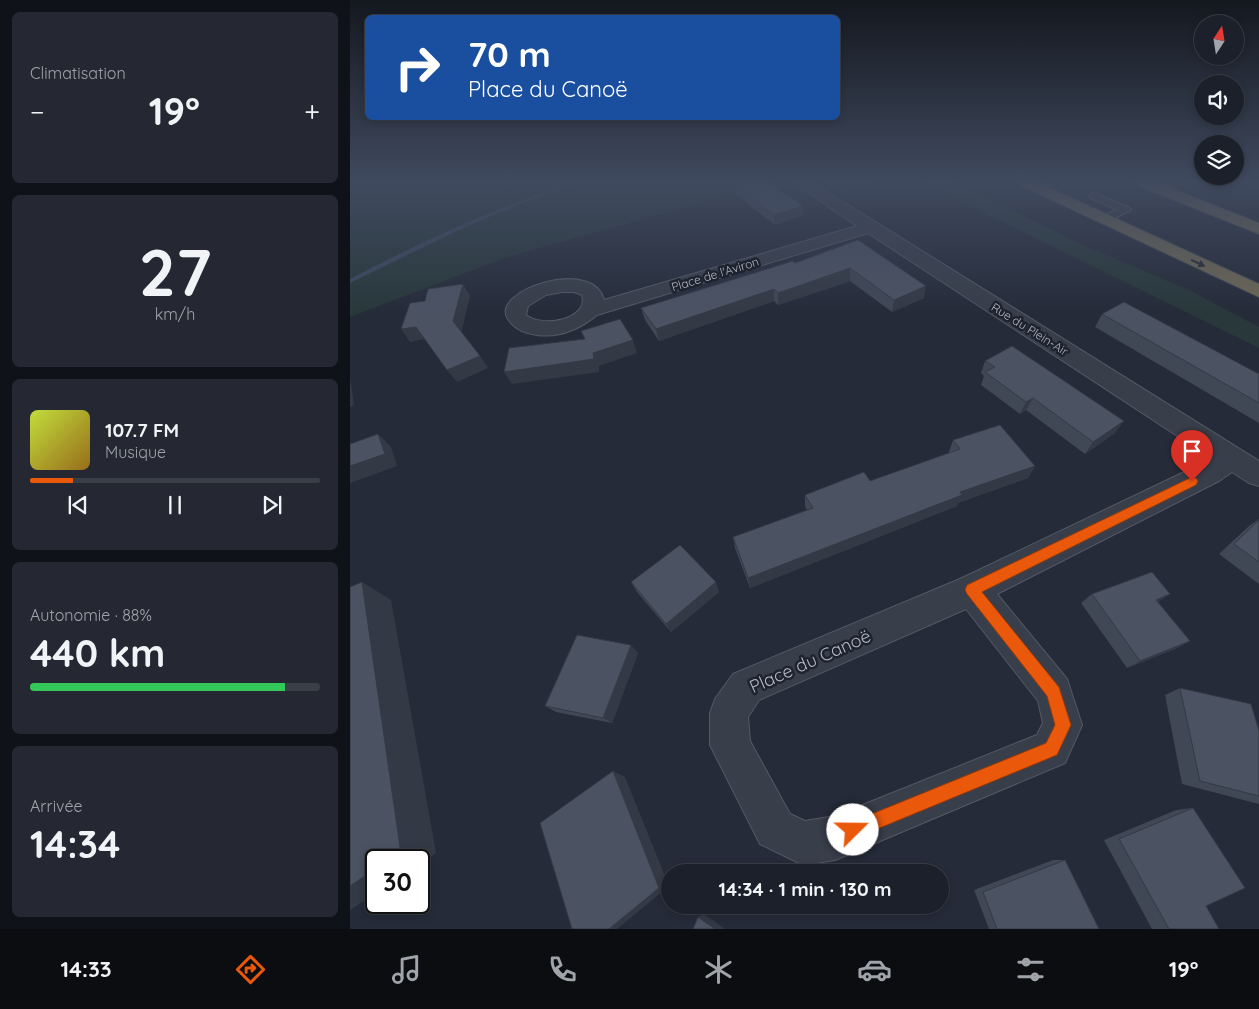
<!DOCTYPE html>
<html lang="fr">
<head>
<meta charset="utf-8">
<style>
	:root { --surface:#1c202b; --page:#252833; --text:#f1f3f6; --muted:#a0a3a9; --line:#3a3e47; --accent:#ea580c }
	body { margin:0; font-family:Quicksand,sans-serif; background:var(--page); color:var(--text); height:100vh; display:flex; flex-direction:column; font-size:19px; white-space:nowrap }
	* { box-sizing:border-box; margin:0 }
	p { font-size:16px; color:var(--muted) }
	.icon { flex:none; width:28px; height:28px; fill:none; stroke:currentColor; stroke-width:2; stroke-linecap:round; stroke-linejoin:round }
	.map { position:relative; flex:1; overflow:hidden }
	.drawer { display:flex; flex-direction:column; gap:12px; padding:12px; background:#0f1218; width:350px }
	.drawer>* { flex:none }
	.hud { position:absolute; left:15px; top:15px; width:475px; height:105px; border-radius:8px; box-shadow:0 2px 8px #0003,0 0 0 1px var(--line); background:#1a4fa0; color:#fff; overflow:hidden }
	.needle { width:32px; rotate:12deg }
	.fabs { position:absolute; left:844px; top:15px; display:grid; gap:10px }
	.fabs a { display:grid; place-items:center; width:50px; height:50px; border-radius:50%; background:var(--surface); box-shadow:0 2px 8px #0003,0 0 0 1px var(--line); font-size:25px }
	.speed { position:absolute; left:15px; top:849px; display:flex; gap:10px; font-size:25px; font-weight:700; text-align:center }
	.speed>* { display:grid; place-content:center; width:65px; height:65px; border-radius:50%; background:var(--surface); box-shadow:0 2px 8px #0003,0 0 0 1px var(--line); line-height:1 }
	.speed .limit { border:2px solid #111; border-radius:8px; background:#fff; color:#111 }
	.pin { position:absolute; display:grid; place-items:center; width:42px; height:42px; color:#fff; margin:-51px -21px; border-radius:50% 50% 50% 0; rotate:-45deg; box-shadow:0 0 5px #0007 }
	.pin .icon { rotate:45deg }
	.me { position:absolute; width:55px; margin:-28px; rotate:68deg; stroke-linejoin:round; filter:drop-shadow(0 0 4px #0008) }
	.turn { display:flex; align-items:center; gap:18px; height:105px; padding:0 20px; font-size:22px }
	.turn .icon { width:65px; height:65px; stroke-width:2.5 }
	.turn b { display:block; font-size:35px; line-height:42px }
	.big { font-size:38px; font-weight:800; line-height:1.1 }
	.drawer .widget { flex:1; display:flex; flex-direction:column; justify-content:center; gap:8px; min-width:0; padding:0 18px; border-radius:8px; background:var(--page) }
	.drawer .dial { align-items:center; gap:0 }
	.dial b { font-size:65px; line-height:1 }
	.song { display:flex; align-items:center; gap:15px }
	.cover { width:60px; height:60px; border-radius:8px; background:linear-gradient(135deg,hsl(70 70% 55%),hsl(40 70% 35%)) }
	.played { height:5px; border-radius:2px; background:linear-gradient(90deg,var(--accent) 15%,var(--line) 15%) }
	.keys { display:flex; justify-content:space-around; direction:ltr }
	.heat { display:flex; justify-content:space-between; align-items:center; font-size:28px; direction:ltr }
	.charge { height:8px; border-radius:4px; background:linear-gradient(90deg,#34c759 88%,var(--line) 0) }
	.trip { position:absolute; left:311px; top:864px; width:288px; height:50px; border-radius:25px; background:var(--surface); box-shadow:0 2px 8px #0003,0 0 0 1px var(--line); font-weight:800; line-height:50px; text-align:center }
	.tabs { display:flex; height:80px; justify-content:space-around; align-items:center; background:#0b0d11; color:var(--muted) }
	.tabs .icon { width:35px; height:35px }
	.tabs .selected { color:var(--accent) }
	.tabs b { font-size:22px; color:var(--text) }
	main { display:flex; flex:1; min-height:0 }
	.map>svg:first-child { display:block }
</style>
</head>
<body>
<main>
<section class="drawer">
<div class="widget"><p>Climatisation</p>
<div class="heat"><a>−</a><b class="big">19°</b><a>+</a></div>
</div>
<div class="widget dial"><b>27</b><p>km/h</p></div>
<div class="widget">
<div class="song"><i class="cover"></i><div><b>107.7 FM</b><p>Musique</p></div></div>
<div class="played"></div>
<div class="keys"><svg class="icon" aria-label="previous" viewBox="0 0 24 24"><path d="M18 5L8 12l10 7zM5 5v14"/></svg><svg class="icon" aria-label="pause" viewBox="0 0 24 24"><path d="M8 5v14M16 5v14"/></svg><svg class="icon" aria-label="next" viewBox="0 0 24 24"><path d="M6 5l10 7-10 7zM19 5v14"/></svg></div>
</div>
<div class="widget"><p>Autonomie · 88%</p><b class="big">440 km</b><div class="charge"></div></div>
<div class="widget"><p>Arrivée</p><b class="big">14:34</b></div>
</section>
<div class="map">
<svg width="909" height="929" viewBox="0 0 909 929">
	<rect width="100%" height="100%" fill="#252b39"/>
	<g fill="#28383b">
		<polygon points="0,183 414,183 416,185 157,257 0,317"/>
		<polygon points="473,183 525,183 492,194"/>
		<polygon points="573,183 608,183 726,242 841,291 909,327 909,348"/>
	</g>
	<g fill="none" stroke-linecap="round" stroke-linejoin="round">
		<path fill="#3c4861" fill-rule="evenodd" d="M 222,183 L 229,183 L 170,204 L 113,228 L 0,283 L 0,279 C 72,241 145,208 222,183 Z"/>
		<g stroke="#535965" stroke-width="3">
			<polygon id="lane" points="744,193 779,208 781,210 758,221 750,221 750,217 768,210 741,198 739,196"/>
		</g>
		<g stroke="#535965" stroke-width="2">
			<path id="street" d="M 444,183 L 463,183 L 909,461 L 909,486 L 899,483 L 882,472 L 869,481 L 647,594 L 717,679 L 732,725 L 715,763 L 485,860 L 453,865 L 410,844 L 360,745 L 360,713 L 365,699 L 383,674 L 610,579 L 849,465 L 861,458 L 518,233 L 247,315 C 230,329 209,338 187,335 C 175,333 165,330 158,319 C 139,291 243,256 254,300 L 507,226 ZM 212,292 L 224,292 L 232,295 C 239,320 192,328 176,315 L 178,306 L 196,295 ZM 616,609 L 688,701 L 693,723 L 687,735 L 485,816 L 455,821 L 440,814 L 400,741 L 398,717 L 409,700 Z"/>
		</g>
		<g stroke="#404652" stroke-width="2">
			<g id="highway">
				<polygon points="669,183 689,183 909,284 909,297 672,186"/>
				<polygon points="786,183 808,183 909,223 909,234 789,186"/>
			</g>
		</g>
		<use href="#lane" fill="#383e4a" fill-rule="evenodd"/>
		<use href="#street" fill="#383e4a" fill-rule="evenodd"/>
		<use href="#highway" fill="#6f6856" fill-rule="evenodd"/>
	</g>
	<g fill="#404755">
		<polygon points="385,186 453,215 425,225 386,195"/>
		<polygon points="508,240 574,298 542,312 500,281 428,305 424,301 309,341 295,320 291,308 445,263"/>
		<polygon points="752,314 909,374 909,423 745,327"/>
		<polygon points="635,361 765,433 735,454 676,410 670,414 631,385 634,376 631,373"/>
		<polygon points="603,440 685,466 678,478 608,503 607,506 400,588 385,548 383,537 457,510 455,506 455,495 520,481 600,453 599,452"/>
		<polygon points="909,519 909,584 869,554 899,526"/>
		<polygon points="281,582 369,592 321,632 287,592"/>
		<polygon points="742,594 808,602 840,641 825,649 777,668 731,603"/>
		<polygon points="288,653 262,723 206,712 195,706"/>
		<polygon points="830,688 909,731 909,804 832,784 815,695"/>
		<polygon points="843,808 856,906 869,929 802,929 754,840 826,810"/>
		<polygon points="703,860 715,860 749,929 639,929 624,890"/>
	</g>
	<g fill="#343a45">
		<polygon points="453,206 453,215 425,225 424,215"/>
		<polygon points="500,268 500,281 428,305 428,293"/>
		<polygon points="113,284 120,296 111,334 103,321"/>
		<polygon points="576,286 574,298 542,312 544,300"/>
		<polygon points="424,289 424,301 309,341 306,329"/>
		<polygon points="66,327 75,339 60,342 51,329"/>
		<polygon points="283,340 287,353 249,366 249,372 162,384 154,372"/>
		<polygon points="130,356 138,368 107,382 97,370"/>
		<polygon points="0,376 4,405 0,407"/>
		<polygon points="683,398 676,410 670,414 676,402"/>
		<polygon points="774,421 765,433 735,454 743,442"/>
		<polygon points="28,434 41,447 47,466 0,483 0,466"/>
		<polygon points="685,466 678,478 608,503 607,506 400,588 398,578 610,492"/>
		<polygon points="12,582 41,600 86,853 69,865 69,860 41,860"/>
		<polygon points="366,582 369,592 321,632 316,624"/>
		<polygon points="820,594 807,603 806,600"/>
		<polygon points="840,641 825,649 777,668 790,661"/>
		<polygon points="281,645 288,653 262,723 253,718"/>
		<polygon points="263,771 275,777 319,886 267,929 259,929"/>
		<polygon points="26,869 26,893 0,910 0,886"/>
		<polygon points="354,914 375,929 365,929 348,917"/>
	</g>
	<g fill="#4b5363" stroke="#343a45">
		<polygon points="396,183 420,183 453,206 424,215 385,186"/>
		<polygon points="508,240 576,286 544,300 500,268 428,293 424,289 306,329 291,308 443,261 445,263"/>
		<polygon points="113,284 103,321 130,356 97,370 66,327 51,329 60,303 75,301 78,289"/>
		<polygon points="774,302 909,374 909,403 752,314"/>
		<polygon points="270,319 283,340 243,353 244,359 154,372 159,348 235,339 231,331"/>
		<polygon points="662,346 774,421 743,442 683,398 676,402 635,372 645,367 635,361"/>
		<polygon points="650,425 685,466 610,492 612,495 398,578 383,537 463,508 455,495 514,472 520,481 610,449 603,440"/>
		<polygon points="28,434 35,454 0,466 0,444"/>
		<polygon points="909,520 909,562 884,544"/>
		<polygon points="330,545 366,582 316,624 281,582"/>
		<polygon points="802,572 820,594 806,600 840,641 790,661 742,594"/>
		<polygon points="12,582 51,854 41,860 26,860 26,869 0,886 0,587"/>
		<polygon points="227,635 281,645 253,718 195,706"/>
		<polygon points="830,688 901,704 909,731 909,796 850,781"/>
		<polygon points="263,771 309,888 259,929 222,929 190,823"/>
		<polygon points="843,808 895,888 856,906 869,929 819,929 769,839"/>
		<polygon points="715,860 749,929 647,929 633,892"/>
		<polygon points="348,917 365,929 343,929"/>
	</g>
	<defs><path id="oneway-solid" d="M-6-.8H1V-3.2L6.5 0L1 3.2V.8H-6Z" transform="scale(1.25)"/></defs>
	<use fill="#252a33" href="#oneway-solid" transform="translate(848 263) rotate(25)"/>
	<linearGradient id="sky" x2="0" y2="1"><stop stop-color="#14181f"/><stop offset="0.58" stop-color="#404a5f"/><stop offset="1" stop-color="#404a5f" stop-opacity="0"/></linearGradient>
	<rect width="909" height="313" fill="url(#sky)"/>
	<polygon fill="#ea580c" stroke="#983908" points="842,477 846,478 848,481 846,485 632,592 709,687 721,725 707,755 503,839 497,836 494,830 497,824 696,743 705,725 697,696 617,594 615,590 617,585"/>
	<g text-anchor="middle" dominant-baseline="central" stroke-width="5" stroke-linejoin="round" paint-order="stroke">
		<g font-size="12" fill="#b4b9c5" stroke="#1d232f">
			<text transform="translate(365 274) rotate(-17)">Place de l'Aviron</text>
			<text transform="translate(680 329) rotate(32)">Rue du Plein-Air</text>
		</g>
		<g font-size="18" fill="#b4b9c5" stroke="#1d232f">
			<text transform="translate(460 661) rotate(-24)">Place du Canoë</text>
		</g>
	</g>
</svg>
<div class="fabs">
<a><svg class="needle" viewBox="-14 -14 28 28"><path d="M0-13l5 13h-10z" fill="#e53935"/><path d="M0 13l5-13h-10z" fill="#a0a3a9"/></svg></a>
<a><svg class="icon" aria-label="sound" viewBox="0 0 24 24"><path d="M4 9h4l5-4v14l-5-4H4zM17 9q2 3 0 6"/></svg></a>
<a><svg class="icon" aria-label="layers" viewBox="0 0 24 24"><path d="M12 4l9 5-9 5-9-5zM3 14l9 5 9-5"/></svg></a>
</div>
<div class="speed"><div class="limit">30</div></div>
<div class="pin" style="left:842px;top:481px;background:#d93025"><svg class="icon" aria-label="arrive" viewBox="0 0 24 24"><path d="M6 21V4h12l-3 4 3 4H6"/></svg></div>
<svg class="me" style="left:503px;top:830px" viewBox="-20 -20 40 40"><circle r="19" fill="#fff"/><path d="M0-13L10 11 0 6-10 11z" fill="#ea580c"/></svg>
<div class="trip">14:34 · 1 min · 130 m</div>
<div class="hud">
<div class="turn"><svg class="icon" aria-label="right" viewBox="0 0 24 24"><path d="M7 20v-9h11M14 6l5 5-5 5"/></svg><div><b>70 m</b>Place du Canoë</div></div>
</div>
</div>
</main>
<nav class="tabs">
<b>14:33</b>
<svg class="icon selected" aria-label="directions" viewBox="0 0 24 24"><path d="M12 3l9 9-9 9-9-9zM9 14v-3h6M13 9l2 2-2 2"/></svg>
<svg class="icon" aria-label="music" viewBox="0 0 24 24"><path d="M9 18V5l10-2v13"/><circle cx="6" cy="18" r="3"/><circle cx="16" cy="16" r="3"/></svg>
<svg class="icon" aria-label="phone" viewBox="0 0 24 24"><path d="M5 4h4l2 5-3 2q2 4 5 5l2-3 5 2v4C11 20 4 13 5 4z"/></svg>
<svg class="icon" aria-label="climate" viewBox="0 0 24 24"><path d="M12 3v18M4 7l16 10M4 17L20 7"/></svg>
<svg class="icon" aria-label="car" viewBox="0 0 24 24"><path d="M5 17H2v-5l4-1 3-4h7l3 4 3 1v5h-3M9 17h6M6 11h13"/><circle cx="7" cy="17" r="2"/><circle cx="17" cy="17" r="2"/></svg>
<svg class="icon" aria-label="filters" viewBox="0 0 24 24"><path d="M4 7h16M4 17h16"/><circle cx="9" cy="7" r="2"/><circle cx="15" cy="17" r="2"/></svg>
<b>19°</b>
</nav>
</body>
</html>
